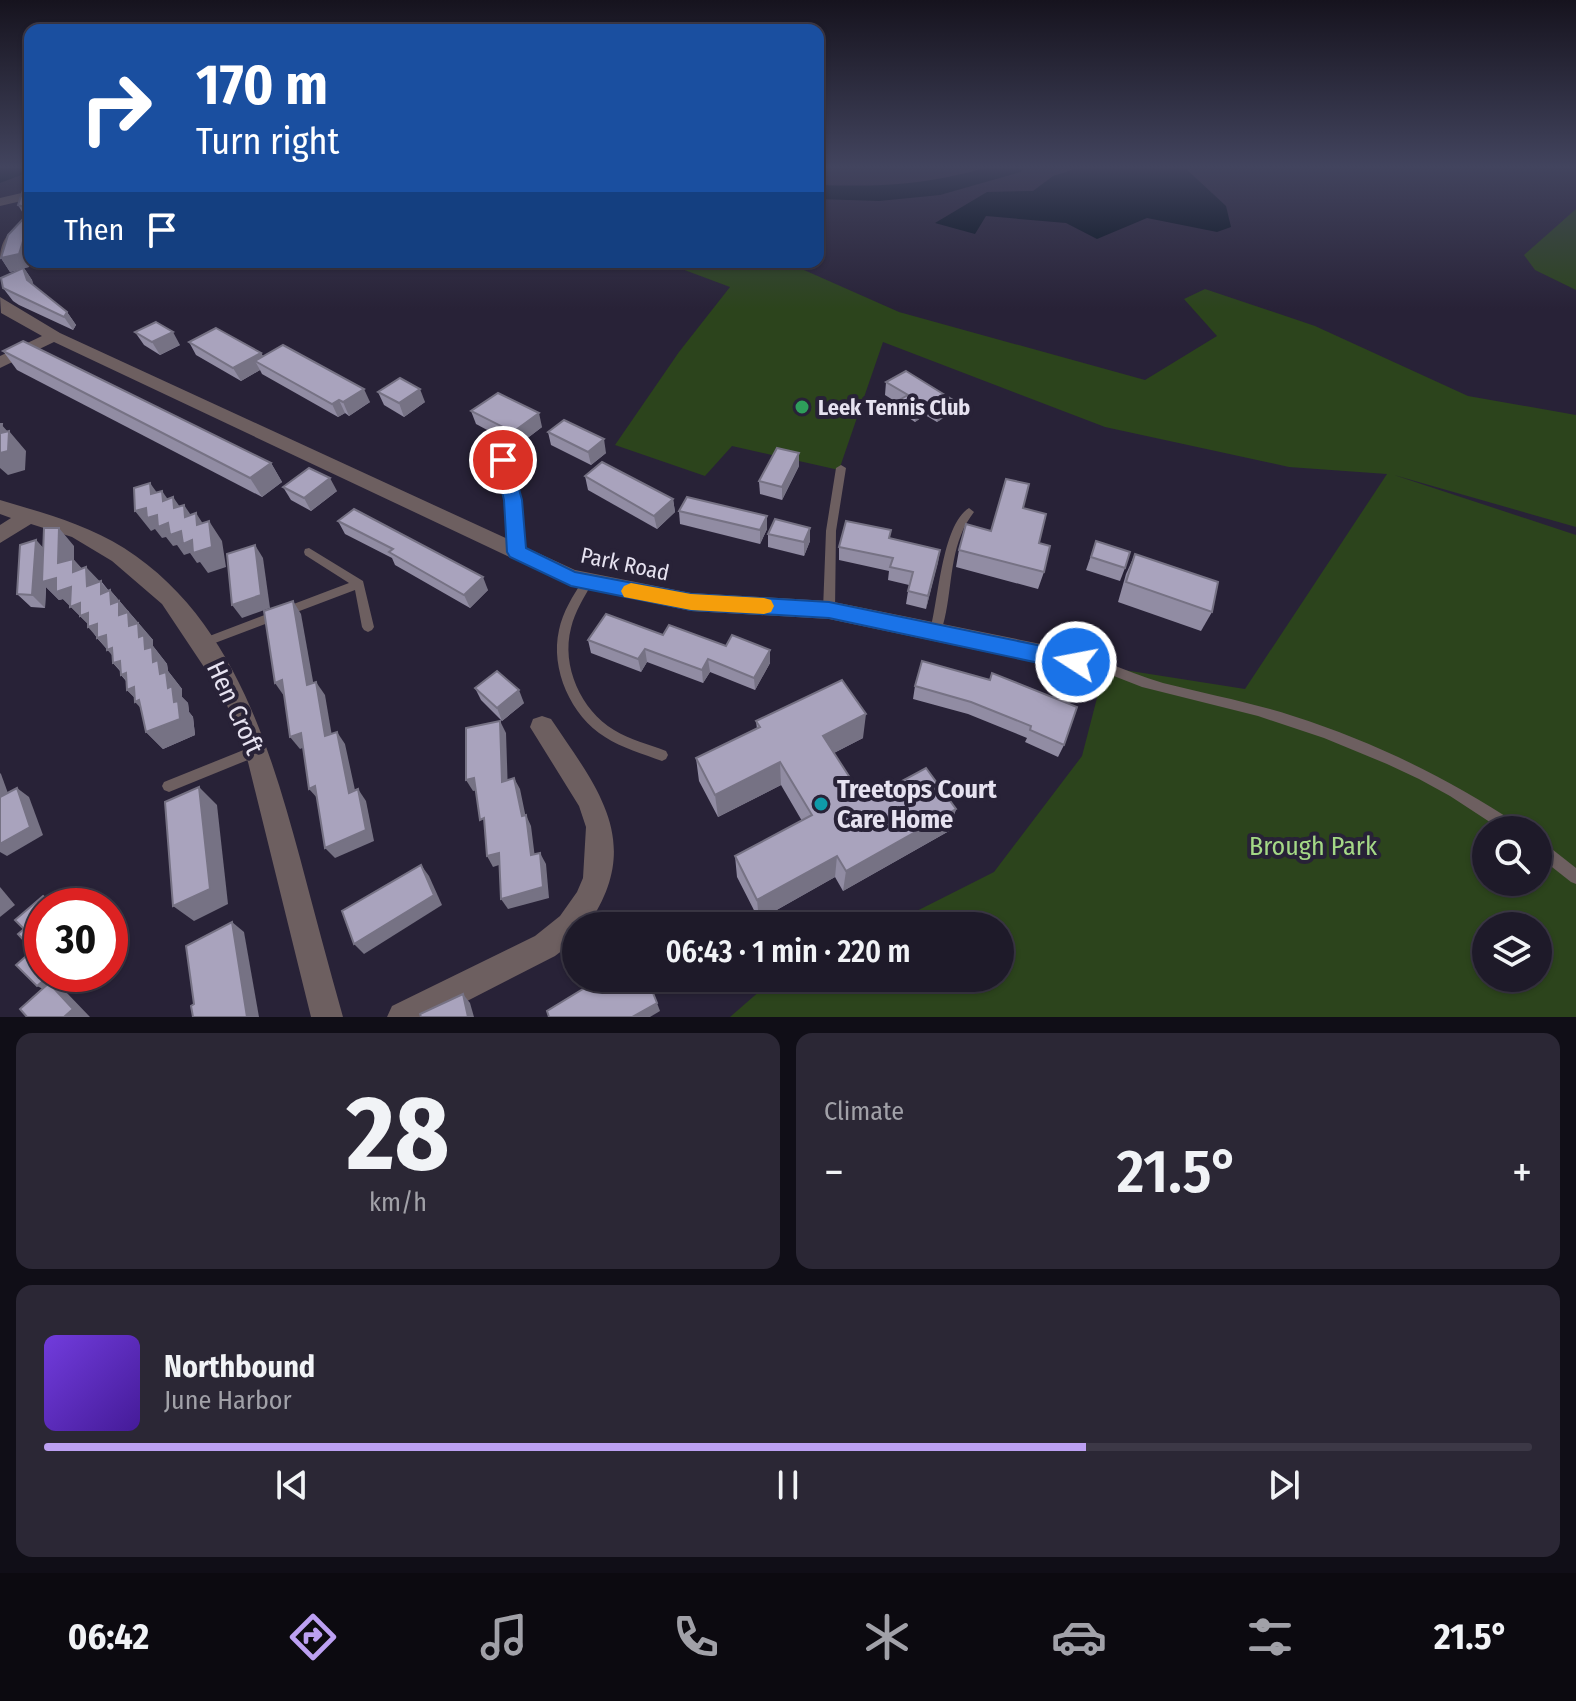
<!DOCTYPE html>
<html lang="en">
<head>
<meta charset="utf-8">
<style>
	:root { --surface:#1e1a29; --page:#2b2735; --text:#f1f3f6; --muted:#a1a1a8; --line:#3c3846; --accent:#bca0f2 }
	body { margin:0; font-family:"Fira Sans Condensed",sans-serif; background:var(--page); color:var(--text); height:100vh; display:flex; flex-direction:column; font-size:30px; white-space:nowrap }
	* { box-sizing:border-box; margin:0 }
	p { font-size:26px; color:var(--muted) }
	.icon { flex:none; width:44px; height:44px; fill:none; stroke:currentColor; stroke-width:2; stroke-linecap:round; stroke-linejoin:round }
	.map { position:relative; height:1017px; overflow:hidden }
	.drawer { display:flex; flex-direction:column; gap:16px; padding:16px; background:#100e17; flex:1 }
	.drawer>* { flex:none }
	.banner { position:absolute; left:24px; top:24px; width:800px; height:244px; border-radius:16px; box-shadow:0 2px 6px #0004,0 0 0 2px var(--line); background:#1a4fa0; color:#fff; overflow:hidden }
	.tools { position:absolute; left:1472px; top:816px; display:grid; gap:16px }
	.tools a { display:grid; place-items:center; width:80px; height:80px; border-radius:50%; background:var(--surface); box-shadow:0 2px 6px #0004,0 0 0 2px var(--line); font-size:40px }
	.speed { position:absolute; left:24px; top:888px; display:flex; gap:16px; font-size:40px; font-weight:700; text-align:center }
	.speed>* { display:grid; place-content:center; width:104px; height:104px; border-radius:50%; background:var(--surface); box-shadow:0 2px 6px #0004,0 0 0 2px var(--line); line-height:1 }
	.speed .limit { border:12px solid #d22; background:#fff; color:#111 }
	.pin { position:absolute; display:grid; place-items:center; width:68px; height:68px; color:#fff; margin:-34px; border:4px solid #fff; border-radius:50%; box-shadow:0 2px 8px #0007 }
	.me { position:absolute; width:88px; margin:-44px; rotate:281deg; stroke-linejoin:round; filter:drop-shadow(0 0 6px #0008) }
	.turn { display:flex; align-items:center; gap:28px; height:168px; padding:0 40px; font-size:36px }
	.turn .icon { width:104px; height:104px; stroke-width:2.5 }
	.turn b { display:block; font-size:56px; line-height:68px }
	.then { display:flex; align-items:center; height:76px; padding:0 40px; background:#0003; gap:16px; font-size:30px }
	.big { font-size:60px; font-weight:600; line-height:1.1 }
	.drawer .card { flex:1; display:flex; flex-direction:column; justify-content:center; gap:12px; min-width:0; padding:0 28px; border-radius:16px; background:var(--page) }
	.drawer .dial { align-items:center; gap:0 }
	.dial b { font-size:104px; line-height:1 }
	.song { display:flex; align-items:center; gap:24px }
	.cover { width:96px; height:96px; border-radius:12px; background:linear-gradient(135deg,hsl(260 70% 55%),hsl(260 70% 35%)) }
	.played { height:8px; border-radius:4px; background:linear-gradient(90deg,var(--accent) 70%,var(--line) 70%) }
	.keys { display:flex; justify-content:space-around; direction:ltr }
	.heat { display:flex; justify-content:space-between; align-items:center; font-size:44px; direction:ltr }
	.drawer .tiles { flex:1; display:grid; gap:16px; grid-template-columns:1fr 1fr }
	.card:last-child { grid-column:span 2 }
	.trip { position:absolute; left:562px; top:912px; width:452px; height:80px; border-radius:40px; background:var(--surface); box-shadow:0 2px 6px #0004,0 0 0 2px var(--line); font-weight:600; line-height:80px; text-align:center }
	.dock { display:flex; height:128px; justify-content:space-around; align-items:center; background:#0c0a10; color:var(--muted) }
	.dock .icon { width:56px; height:56px }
	.dock .on { color:var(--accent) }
	.dock b { font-size:36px; color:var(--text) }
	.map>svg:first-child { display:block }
</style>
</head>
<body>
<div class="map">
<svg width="1576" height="1017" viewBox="0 0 1576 1017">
	<rect width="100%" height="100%" fill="#282237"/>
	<g fill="#2c441c" fill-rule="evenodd">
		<polygon points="1576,209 1576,290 1535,270 1524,255"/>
		<path d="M 663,262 L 786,262 L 899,312 L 1145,380 L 1217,336 L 1184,299 L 1205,289 L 1315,326 L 1468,396 L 1576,415 L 1576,527 L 1394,475 L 1576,535 L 1576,1017 L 730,1017 L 761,990 L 785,978 L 1000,978 L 1000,926 L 887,926 L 994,872 L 1082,756 L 1105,667 L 1245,689 L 1387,474 L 1289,467 L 1105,427 L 883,342 L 839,470 L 732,446 L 705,476 L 615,445 L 679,352 L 730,287 ZM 1486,830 L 1538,830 L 1538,882 L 1486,882 ZM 1486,926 L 1538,926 L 1538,978 L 1486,978 Z"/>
	</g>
	<polygon fill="#000d18" points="1082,167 1184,167 1226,206 1231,227 1217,232 1147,218 1097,239 1066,223 986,216 975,234 935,223 987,192 1033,191 1053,176"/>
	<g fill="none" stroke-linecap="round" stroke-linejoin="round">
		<g fill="#000d18" fill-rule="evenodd">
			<polygon points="30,167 29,172 0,183 0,168"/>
			<path d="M 989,167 L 1024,167 L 1021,172 L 940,195 L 879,201 L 818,199 L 818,185 C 884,187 925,185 989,167 Z"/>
		</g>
		<g fill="#6d5f60" fill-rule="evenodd">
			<polygon points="503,457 508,460 518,500 522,552 521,555 513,555 512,552 508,500 498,460"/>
			<polygon points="841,465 846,468 836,531 835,610 833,613 829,614 825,613 823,610 826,531 836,468"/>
			<path d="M 969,508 L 974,512 C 969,519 964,526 961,535 C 948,567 952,605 939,637 L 935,639 L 931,637 L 929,634 C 939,602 941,526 969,508 Z"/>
			<polygon points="309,548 363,581 374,627 372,630 368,632 364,630 362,627 355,590 207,646 203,648 199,646 197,643 199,640 349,583 305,555 304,552 305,549"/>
			<path d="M 587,579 L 591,580 L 592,583 C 584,598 575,611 571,628 C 561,666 581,710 614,730 C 630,740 649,744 666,751 L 668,755 L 666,759 L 662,761 C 643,754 622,748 605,737 C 571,716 550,669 559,630 C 563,611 573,596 583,580 Z"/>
			<path d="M 1105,662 C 1124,669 1143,677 1163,683 C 1206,694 1250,702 1293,716 C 1374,742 1448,778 1519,825 L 1521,830 L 1502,830 L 1450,796 L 1419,779 L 1387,764 L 1324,738 L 1258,716 L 1142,687 L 1101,671 L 1099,667 L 1101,663 Z"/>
			<polygon points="256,745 260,747 262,751 260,755 169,792 164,790 162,786 164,782"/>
			<polygon points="1538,840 1543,842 1576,868 1576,884 1571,882 1538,856"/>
		</g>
		<g fill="#6d5f60" fill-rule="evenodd">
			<path d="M 30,220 L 30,231 C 19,238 12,255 0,259 C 0,240 11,226 30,220 Z"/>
			<polygon points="0,297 60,333 575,570 691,593 829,601 1105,657 1113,660 1117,667 1113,674 1105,677 829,619 691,611 571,586 54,342 0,368 0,356 42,336 1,313"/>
			<path d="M 0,500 C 43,513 86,524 124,548 C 231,616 269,744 300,858 C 314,911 328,964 343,1017 L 311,1017 L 248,762 L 224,697 L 162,604 L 112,561 L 72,537 L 31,524 L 0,543 L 0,525 L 11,518 L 0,514 Z"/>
			<path d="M 542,716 L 551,719 C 598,789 645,843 587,926 L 576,926 L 576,940 L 555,956 L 436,1017 L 387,1017 L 392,1006 L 535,936 L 560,916 L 577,892 L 583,878 L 586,827 L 579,806 L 530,727 L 533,719 Z"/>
		</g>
		<polygon fill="#6d5f60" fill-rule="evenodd" points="30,191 30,199 0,206 0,198"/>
	</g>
	<g fill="#918ca3">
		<polygon points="30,187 30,262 29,267 24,268 32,280 33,285 67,312 76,325 73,330 19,305 13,301 3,288 18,270 10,272 1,258 24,218 24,215 18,205"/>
		<polygon points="135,332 180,345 160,355 144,345"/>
		<polygon points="189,342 261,353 263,356 370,402 349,416 345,413 338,417 262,374 260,370 241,381 196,355"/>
		<polygon points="3,351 271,463 282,482 262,497 17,370"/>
		<polygon points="886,382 953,400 951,413 937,422 925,415 915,422 900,412 901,405 885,395"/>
		<polygon points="378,392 425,402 404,417 384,405"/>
		<polygon points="471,411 542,427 517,446 476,424"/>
		<polygon points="548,432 606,453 591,465 551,445"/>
		<polygon points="799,466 782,500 760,494 759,481"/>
		<polygon points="585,476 673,499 675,512 657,529 588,490"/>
		<polygon points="283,487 337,491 311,511 291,500"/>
		<polygon points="1023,508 1039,543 1044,572 1038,589 956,567 959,550 991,531"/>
		<polygon points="679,511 767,529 760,544 680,524"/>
		<polygon points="338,521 488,590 470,608 395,565 392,558 345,534"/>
		<polygon points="810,528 810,541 804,556 768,547 768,534"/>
		<polygon points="890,538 940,550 926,609 906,604 909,585 888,580 889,571 839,560 839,547"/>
		<polygon points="36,540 43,548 74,546 74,560 82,569 100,582 101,581 109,591 110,590 153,640 153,646 167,664 168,671 182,689 182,697 188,703 189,712 193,717 195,735 163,749 146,732 141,708 134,697 127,690 126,681 121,675 120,671 113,663 113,656 97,638 88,624 63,599 59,600 46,587 45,608 31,607 17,594"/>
		<polygon points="1096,541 1125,568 1120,581 1086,570"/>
		<polygon points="1135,554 1212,612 1201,631 1118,602 1126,574"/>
		<polygon points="663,635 726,646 770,650 770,663 755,690 710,672 703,683 647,662 641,672 591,653 588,640"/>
		<polygon points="990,680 1064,745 1058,757 1025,742 1027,738 968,714 913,699 915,686"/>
		<polygon points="475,688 524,703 502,721 481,700"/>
		<polygon points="756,721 863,738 834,753 865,801 956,809 949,831 843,891 835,877 759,920 737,877 735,856 802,821 781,785 718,817 699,781 696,758 757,729"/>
	</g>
	<g fill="#767284">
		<polygon points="28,225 30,225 30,262 29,267 24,268 32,280 36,292 27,280 23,268 10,272 1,258"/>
		<polygon points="67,312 76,325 73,330 64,317"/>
		<polygon points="173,332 180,345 160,355 152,342"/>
		<polygon points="261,353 268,366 255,361 260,370 241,381 233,368"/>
		<polygon points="364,389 370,402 349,416 343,402"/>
		<polygon points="420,389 425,402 404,417 399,403"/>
		<polygon points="339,400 345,413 338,417 332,404"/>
		<polygon points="953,400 951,413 937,422 939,409"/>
		<polygon points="927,402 925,415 915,422 916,409"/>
		<polygon points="539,413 542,427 517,446 513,432"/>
		<polygon points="0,423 9,433 9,431 26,451 25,470 8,475 0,468"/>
		<polygon points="604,439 606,453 591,465 588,452"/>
		<polygon points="799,453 799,466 782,500 782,487"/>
		<polygon points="271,463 282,482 262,497 250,478"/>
		<polygon points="330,478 337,491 311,511 304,498"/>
		<polygon points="150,483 163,501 162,491 174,508 173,497 185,514 184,505 197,524 196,513 209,533 151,494"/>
		<polygon points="673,499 675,512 657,529 654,516"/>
		<polygon points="146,508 168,523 175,533 209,521 222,541 226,567 208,573 200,562 197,563 190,553 184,555 177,545 173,546 166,537 162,538 155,529 151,531 135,511"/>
		<polygon points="767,516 767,529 760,544 760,530"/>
		<polygon points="59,528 74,546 74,560 87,574 86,567 110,592 110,590 153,640 153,646 167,664 168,671 182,689 182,697 188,703 189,712 193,717 195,735 163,749 146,732 180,719 58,563"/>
		<polygon points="810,528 810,541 804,556 804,542"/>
		<polygon points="36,540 48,553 56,578 71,587 104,631 151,719 135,702 138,701 127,690 133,687 121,675 124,674 113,663 118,662 88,627 90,626 63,599 59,600 46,587 45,608 32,595"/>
		<polygon points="255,545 263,558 270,608 242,618 232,605"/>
		<polygon points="940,550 938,563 926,609 928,596"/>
		<polygon points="483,577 488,590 470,608 464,595"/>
		<polygon points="293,601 301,614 316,698 307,685"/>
		<polygon points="645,649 647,662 641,672 638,659"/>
		<polygon points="770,650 770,663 755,690 754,678"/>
		<polygon points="708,659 710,672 703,683 702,670"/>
		<polygon points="282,680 284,696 275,683"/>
		<polygon points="316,682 325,695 334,748 325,736"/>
		<polygon points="519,690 524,703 502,721 497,708"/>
		<polygon points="866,714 863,738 822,759 823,736"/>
		<polygon points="500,721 506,733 508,793 502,782"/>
		<polygon points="337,732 345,744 358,804 349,793"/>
		<polygon points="301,733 310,745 300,749 290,737"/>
		<polygon points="780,762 781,785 718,817 715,795"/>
		<polygon points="0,773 1,774 13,807 0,798"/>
		<polygon points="474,778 480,790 473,791 466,780"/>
		<polygon points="514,778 520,789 527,823 526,815 531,826 536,866 531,855"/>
		<polygon points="315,786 319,800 309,789"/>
		<polygon points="199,787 217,805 228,904 194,921 173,906"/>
		<polygon points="17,788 29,797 43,835 7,856 0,852 0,842"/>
		<polygon points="358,789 366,801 374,841 335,858 325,848"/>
		<polygon points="956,809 949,831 843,891 846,871"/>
		<polygon points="499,853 505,863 493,867 487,856"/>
		<polygon points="540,853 546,864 549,898 508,909 501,899"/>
		<polygon points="837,856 835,877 759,920 757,900"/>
		<polygon points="421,865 429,876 442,905 364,954 354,944"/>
		<polygon points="0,887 15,905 0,917"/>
		<polygon points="43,896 59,906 53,906"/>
		<polygon points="232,922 244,932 259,1017 247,1017"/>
		<polygon points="51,974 78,974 61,989 66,992 90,1017 64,1017 55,995 37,986"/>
		<polygon points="463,994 470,1003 474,1017 468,1017"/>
		<polygon points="657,1003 660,1011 650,1017 632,1017"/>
	</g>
	<g fill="#a9a3bd" stroke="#767284" stroke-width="2">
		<polygon points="24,187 30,187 30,225 28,225 19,254 1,258 8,235 24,218 24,207 18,205"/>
		<polygon points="23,268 27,280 67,312 64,317 3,288 1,278"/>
		<polygon points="156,322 173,332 152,342 135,332"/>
		<polygon points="216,328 261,353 233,368 189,342"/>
		<polygon points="23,341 271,463 250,478 3,351"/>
		<polygon points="283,345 364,389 343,402 339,400 332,404 255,361"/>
		<polygon points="906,371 953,400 939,409 927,402 916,409 901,399 908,395 886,382"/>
		<polygon points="400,378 420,389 399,403 378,392"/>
		<polygon points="498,393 539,413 513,432 471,411"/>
		<polygon points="564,420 604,439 588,452 548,432"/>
		<polygon points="0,424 2,424 1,433 9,431 8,451 0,453"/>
		<polygon points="777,448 799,453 782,487 759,481"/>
		<polygon points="602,462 673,499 654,516 585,476"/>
		<polygon points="309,468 330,478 304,498 283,487"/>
		<polygon points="1006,479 1029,484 1023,508 1046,514 1039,543 1050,546 1044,572 959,550 966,524 991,531"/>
		<polygon points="150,483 151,494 162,491 163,501 173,497 174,508 184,505 185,517 196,513 197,525 209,521 212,547 193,553 192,540 183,544 181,531 170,535 168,523 158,527 157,515 147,518 146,508 135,511 134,488"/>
		<polygon points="687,497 767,516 760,530 679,511"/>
		<polygon points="354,509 483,577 464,595 389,552 393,549 338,521"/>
		<polygon points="775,519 810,528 804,542 768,534"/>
		<polygon points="846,521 891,530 889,538 940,550 928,596 908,591 913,572 890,567 893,558 839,547"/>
		<polygon points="44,528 59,528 58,563 73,559 73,572 86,567 87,586 101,581 101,594 110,590 111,604 119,601 119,615 128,612 129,626 138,623 139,637 144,635 145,649 152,647 153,662 158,660 160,674 166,672 168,688 172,686 174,702 178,701 180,719 146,732 139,700 135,702 134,687 127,690 126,673 121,675 120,661 113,663 112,648 107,650 106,635 97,638 97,624 88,627 88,613 80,616 80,603 70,607 71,587 56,592 56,578 42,582"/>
		<polygon points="36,540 32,595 17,594 20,545"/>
		<polygon points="1096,541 1130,552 1125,568 1091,557"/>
		<polygon points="255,545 261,595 232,605 227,554"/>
		<polygon points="1135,554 1218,582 1212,612 1126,582"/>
		<polygon points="293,601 307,685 316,682 325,736 337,732 349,793 358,789 366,830 325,848 315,786 309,789 301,733 290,737 282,680 275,683 264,611"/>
		<polygon points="606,614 663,635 669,625 726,646 732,635 770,650 754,678 708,659 702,670 645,649 638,659 588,640"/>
		<polygon points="922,661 990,680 992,673 1077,707 1064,745 1030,730 1031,726 971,702 915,686"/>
		<polygon points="497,671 519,690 497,708 475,688"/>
		<polygon points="842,680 866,714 823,736 865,801 926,768 956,809 846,871 837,856 757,900 735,856 812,815 780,762 715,795 696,758 760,727 756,721"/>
		<polygon points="500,721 502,782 514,778 522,816 526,815 531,855 540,853 543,887 501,899 499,853 487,856 484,818 480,820 474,778 466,780 466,728"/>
		<polygon points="199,787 210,889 173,906 165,802"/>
		<polygon points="17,788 30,827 0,844 0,797"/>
		<polygon points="421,865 434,895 354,944 342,911"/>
		<polygon points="43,896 53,906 42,906 42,974 51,974 37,986 16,965 33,950 18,934 24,929 15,920"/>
		<polygon points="232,922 247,1017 193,1017 191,1006 194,1004 186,946"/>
		<polygon points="601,978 647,978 657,1003 632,1017 549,1017 547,1011"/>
		<polygon points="49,983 73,1009 64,1017 27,1017 20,1009"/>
		<polygon points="463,994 468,1017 421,1017 420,1014"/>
	</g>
	<linearGradient id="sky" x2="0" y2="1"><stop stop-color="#16131e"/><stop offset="0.54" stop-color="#42445e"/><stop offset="1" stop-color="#42445e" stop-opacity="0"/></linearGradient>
	<rect width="1576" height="309" fill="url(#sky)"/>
	<polygon fill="#1a73e8" stroke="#114b97" stroke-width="2" points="503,454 511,460 522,500 526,548 575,572 691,594 829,602 1076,653 1084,655 1087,662 1084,668 1076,671 829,618 691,610 571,586 510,557 507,552 504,500 494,460"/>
	<polygon fill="#f59e0b" points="631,583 691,594 764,598 771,600 774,606 771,612 764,614 691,610 624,597 621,591 624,586"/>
	<circle fill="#2e9e5b" stroke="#282237" stroke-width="3" cx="802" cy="407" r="8"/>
	<circle fill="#0f9aa8" stroke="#282237" stroke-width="3" cx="821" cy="804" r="8"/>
	<g text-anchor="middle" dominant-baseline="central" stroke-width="8" stroke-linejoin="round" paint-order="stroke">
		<g font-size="22" font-weight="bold" fill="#e6e2f0" stroke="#282237" text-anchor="start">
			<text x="818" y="407">Leek Tennis Club</text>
		</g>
		<g font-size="22" fill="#e6e2f0" stroke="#282237">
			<text transform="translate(625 564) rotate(12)">Park Road</text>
		</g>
		<g font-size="26" fill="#e6e2f0" stroke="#282237">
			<text transform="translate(235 708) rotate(65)">Hen Croft</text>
		</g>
		<g font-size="26" font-weight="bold" fill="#e6e2f0" stroke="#282237" text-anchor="start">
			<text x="837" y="789">Treetops Court<tspan x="837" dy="30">Care Home</tspan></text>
		</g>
		<g font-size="26" fill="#a4d886" stroke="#282237">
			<text x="1313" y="846">Brough Park</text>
		</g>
	</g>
</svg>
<div class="tools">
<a><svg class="icon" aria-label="search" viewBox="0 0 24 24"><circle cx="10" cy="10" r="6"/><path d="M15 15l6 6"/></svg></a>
<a><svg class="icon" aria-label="layers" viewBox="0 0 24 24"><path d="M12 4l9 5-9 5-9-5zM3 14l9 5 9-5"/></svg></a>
</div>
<div class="speed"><div class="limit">30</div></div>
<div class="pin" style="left:503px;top:460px;background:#d93025"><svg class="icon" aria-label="arrive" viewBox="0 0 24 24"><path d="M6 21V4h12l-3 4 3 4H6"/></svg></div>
<svg class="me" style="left:1076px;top:662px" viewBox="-20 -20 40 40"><circle r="17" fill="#1a73e8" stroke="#fff" stroke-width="3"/><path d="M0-11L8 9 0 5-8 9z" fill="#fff"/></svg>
<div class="trip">06:43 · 1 min · 220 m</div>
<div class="banner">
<div class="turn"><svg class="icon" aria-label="right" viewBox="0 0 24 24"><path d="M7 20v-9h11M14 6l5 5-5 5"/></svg><div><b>170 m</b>Turn right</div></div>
<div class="then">Then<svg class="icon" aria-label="arrive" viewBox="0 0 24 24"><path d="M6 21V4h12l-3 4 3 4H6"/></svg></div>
</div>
</div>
<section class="drawer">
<div class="tiles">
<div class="card dial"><b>28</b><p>km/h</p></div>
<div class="card"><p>Climate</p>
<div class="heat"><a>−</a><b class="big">21.5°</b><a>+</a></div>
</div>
<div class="card">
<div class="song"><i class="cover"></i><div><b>Northbound</b><p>June Harbor</p></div></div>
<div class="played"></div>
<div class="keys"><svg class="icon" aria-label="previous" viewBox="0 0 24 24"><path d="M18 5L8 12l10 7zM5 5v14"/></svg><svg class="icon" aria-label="pause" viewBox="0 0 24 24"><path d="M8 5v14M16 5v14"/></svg><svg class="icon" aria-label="next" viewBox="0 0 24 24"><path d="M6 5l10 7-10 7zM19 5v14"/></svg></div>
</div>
</div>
</section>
<nav class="dock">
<b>06:42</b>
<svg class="icon on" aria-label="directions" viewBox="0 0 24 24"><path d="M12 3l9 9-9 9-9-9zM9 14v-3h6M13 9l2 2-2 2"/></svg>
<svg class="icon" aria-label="music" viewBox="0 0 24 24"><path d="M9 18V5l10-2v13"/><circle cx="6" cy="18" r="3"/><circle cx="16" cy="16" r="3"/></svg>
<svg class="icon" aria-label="phone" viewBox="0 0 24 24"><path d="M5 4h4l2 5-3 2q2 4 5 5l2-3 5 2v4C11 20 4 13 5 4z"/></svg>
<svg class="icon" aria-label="climate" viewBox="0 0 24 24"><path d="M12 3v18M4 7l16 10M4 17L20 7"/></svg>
<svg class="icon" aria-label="car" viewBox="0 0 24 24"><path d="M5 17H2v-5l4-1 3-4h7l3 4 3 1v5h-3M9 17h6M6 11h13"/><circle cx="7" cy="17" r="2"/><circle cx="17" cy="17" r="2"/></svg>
<svg class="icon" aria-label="filters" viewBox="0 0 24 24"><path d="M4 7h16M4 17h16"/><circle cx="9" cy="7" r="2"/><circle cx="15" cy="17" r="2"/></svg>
<b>21.5°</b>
</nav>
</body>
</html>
